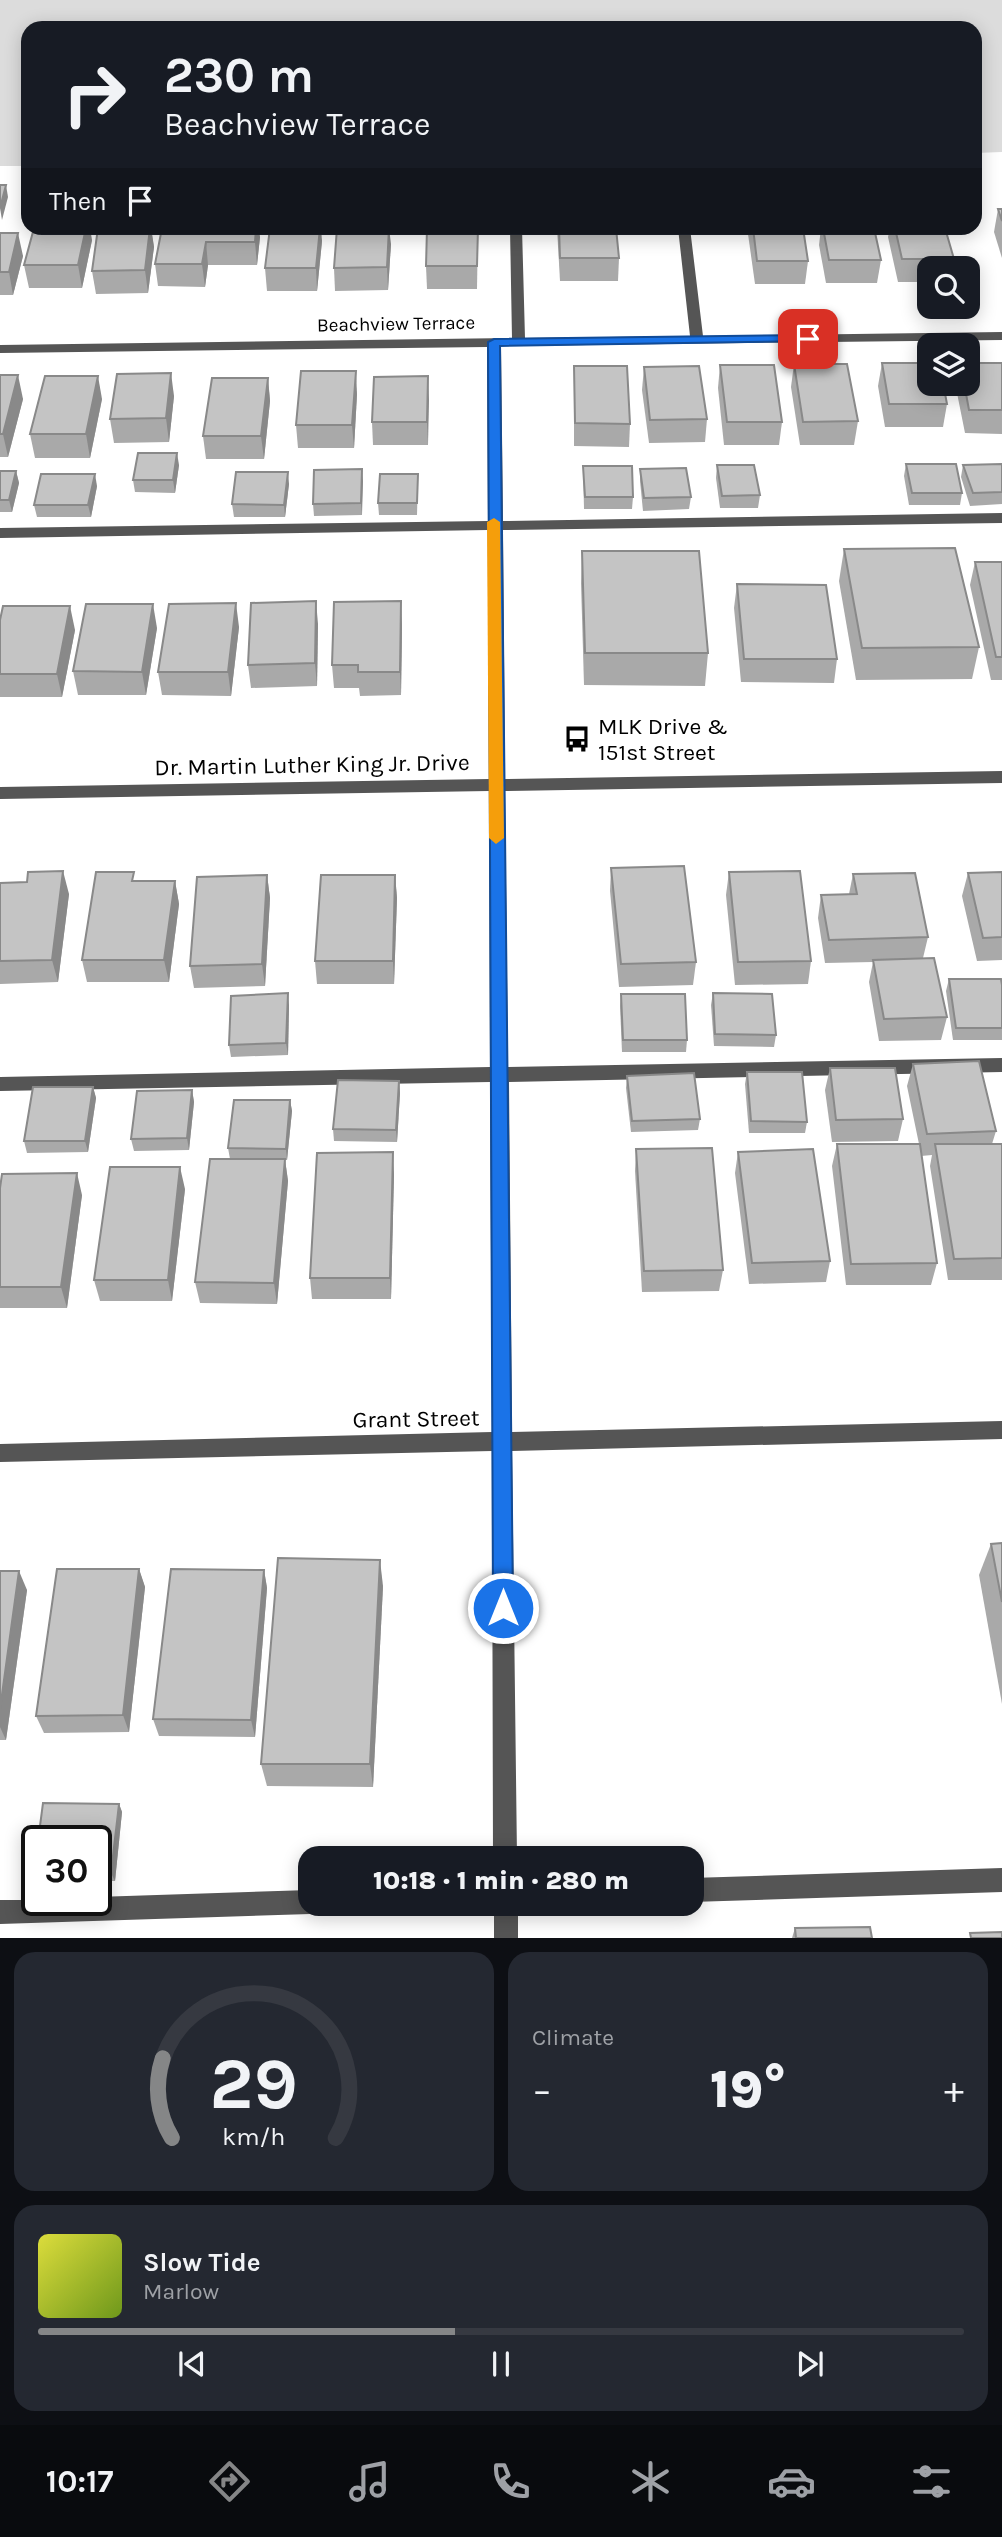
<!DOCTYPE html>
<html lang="en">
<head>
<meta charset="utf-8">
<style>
	:root { --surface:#171b24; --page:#242831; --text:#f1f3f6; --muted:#9ea1a6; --line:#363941; --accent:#858687 }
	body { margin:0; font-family:Karla,sans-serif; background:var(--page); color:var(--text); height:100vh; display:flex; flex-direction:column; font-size:26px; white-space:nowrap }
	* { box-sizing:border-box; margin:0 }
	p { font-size:23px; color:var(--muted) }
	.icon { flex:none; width:38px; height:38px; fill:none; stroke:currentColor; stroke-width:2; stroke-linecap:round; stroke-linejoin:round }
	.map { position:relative; height:1938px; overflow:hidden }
	.sheet { display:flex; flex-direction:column; gap:14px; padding:14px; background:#0d0f14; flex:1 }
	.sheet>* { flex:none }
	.top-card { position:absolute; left:21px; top:21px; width:961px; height:214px; border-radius:21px; box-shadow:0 4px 18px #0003; background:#171b24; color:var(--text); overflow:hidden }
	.buttons { position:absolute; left:917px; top:256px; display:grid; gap:14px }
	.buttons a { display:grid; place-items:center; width:63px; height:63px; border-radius:14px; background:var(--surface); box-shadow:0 4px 18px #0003; font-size:35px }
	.speed { position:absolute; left:21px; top:1825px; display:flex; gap:14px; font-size:35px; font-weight:700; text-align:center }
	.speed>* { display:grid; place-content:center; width:91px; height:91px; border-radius:50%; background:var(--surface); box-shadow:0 4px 18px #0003; line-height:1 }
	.speed .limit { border:4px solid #111; border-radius:10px; background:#fff; color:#111 }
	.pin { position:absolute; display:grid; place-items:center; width:60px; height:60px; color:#fff; margin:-30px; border-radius:14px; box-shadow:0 4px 10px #0006 }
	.me { position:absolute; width:77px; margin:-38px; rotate:0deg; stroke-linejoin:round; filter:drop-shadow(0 0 5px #0008) }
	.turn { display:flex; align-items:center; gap:24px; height:147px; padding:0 28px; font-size:32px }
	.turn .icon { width:91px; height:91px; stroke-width:2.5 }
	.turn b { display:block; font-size:49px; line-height:60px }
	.then { display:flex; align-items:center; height:66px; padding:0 28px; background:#0003; gap:14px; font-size:26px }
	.big { font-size:52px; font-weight:800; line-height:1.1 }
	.sheet .card { flex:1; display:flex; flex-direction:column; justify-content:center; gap:10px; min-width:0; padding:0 24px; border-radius:21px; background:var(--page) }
	.sheet .dial { align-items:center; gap:0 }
	.dial svg { height:182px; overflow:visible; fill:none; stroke:var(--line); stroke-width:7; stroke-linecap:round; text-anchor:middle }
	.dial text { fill:var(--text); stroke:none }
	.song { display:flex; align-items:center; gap:21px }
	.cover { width:84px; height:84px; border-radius:10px; background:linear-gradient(135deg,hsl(60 70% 55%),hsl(80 70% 35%)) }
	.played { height:7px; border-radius:4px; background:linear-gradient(90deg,var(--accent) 45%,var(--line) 45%) }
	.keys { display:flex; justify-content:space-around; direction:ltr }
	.heat { display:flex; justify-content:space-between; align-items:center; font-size:38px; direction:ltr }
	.sheet .tiles { flex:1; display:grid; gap:14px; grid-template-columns:1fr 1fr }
	.card:last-child { grid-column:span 2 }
	.trip { position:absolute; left:298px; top:1846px; width:406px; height:70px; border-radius:21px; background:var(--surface); box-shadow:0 4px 18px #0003; font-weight:800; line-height:70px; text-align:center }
	.menu { display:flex; height:112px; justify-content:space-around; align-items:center; background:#090b0e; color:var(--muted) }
	.menu .icon { width:49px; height:49px }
	.menu .on { color:var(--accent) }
	.menu b { font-size:32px; color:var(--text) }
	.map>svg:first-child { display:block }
</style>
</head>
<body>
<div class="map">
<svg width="1002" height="1939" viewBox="0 0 1002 1939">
	<rect width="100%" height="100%" fill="#fff"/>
	<polygon fill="#dcdcdc" points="0,0 1002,0 1002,152 975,153 975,28 28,28 28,166 0,166"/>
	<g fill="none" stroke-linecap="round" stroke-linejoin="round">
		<g fill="#555" fill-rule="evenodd">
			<polygon points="510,228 522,228 525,338 690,336 678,228 690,228 703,336 1002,332 1002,340 501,346 503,521 1002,513 1002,523 503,530 505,779 1002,771 1002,783 505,791 508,1067 1002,1058 1002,1072 509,1082 512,1432 1002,1421 1002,1439 512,1451 517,1858 493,1858 492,1451 0,1462 0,1444 492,1432 490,1082 0,1091 0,1077 490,1067 489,791 0,799 0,787 489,779 488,530 0,538 0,528 488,521 487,347 0,353 0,345 512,338"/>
			<polygon points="1002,1868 1002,1892 691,1902 691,1878"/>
			<polygon points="310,1890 310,1904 321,1904 318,1910 310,1914 0,1924 0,1900 96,1900 96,1897"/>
			<rect x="494" y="1904" width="24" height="35"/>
		</g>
	</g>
	<g fill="#a9a9a9">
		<polygon points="998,209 1002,209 1002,258 994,232"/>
		<polygon points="98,228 151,228 154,247 148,293 96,294 92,271"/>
		<polygon points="162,228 260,237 257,265 208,265 205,287 158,286 155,264"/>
		<polygon points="478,228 477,289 427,289 426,266"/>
		<polygon points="557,228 616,228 619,258 618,281 560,281"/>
		<polygon points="749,228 803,228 808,261 805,284 755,284 748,234"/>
		<polygon points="821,228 874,228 881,260 877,283 826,283 819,245"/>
		<polygon points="890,228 945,228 954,259 952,268 929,268 929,282 898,282 888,237"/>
		<polygon points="0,233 23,256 13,295 0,295"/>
		<polygon points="92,240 82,288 29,288 24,265"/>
		<polygon points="322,241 317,291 267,291 265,268"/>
		<polygon points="391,244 388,290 335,291 334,268"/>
		<polygon points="882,363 947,404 943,427 885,427 878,386"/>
		<polygon points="1002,363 1002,434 965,433 955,383 968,383"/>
		<polygon points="794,364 858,421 854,445 800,445 791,387"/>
		<polygon points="720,365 782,422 779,445 724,445 718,388"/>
		<polygon points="574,366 630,424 629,447 574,446"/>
		<polygon points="644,367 707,419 705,442 649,443 642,390"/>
		<polygon points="0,375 23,399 8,457 0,457"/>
		<polygon points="428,376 428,445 373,445 372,422"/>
		<polygon points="268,378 270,401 264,459 206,459 203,436"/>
		<polygon points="357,394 354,448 298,448 296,425"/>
		<polygon points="174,396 169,442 114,443 110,419"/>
		<polygon points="102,399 90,458 35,458 30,434"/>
		<polygon points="906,464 962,493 960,505 909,505 904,476"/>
		<polygon points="1002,464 1002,504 970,506 961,477 963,465"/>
		<polygon points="179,465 175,493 135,492 133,480"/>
		<polygon points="717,465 760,495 758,508 720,508 716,478"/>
		<polygon points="583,466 633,497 632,509 584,509"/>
		<polygon points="362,469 362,515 314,516 313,504"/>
		<polygon points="640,469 691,497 689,509 643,511 640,481"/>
		<polygon points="0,471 16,471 19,483 12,512 0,512"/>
		<polygon points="418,474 417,515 379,515 378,503"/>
		<polygon points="289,484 285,517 234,517 232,504"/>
		<polygon points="97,486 91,517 37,517 34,505"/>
		<polygon points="844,549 979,647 972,679 856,680 839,581"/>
		<polygon points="582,551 708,653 705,686 584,685 581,583"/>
		<polygon points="975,562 1002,562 1002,680 991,680 970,585"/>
		<polygon points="737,584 837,659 834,683 741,682 734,608"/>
		<polygon points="0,620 75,630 62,697 0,697"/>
		<polygon points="318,624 317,686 251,688 248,665"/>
		<polygon points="402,624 401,695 360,696 359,688 334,688 332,665"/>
		<polygon points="239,627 231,696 162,695 158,672"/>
		<polygon points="157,628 146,695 78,695 73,671"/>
		<polygon points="611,868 696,962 693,985 619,987 610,891"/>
		<polygon points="729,872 811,961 808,984 735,985 726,895"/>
		<polygon points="1002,872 1002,960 977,961 962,896 968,873"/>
		<polygon points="853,874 928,937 923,958 947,1017 941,1040 879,1041 869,982 873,962 825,963 818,918 821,895 849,894"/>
		<polygon points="267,875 270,898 265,986 194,988 190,966"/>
		<polygon points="395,875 397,898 394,984 317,984 315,961"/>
		<polygon points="136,881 175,881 179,904 169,982 87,982 82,960"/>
		<polygon points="27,882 69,894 58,982 0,984 0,883"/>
		<polygon points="949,979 1002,985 1002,1040 953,1040 946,991"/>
		<polygon points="713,993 776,1035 774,1047 714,1046 711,1005"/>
		<polygon points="621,994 687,1040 686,1052 622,1052 620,1006"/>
		<polygon points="289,1005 288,1055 231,1057 229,1045"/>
		<polygon points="913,1064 996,1131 992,1144 1002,1144 1002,1280 948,1280 930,1166 932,1155 921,1156 937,1263 931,1285 846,1285 832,1166 837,1144 919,1144 907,1086"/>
		<polygon points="830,1068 903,1119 898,1141 832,1142 825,1090"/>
		<polygon points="747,1072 807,1122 805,1133 749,1133 745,1084"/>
		<polygon points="627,1076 700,1119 698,1130 631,1132 626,1088"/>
		<polygon points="399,1081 400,1093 397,1142 334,1141 333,1129"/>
		<polygon points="93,1087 96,1098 88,1152 27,1153 24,1141"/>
		<polygon points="192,1090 194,1102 189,1150 134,1151 131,1139"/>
		<polygon points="290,1100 292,1111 287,1160 285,1160 288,1181 277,1304 200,1303 195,1282 230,1159 228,1148"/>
		<polygon points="636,1149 723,1270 719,1291 642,1292 635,1171"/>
		<polygon points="738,1152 830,1261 826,1282 749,1284 735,1173"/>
		<polygon points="394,1174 391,1299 312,1299 310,1278"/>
		<polygon points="0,1188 82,1195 67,1308 0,1308"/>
		<polygon points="185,1189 172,1301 100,1301 94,1280"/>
		<polygon points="1002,1543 1002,1704 979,1575 991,1544"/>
		<polygon points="139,1569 145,1587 129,1732 44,1733 36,1716"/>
		<polygon points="264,1570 267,1588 255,1737 159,1736 153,1719"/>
		<polygon points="0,1571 27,1590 6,1740 0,1740"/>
		<polygon points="383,1586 373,1787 267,1786 261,1764"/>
		<polygon points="119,1804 122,1812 115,1881 96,1881 96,1841"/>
		<polygon points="795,1928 872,1938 792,1938"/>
	</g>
	<g fill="#898989">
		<polygon points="6,185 8,197 2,220 0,208"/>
		<polygon points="86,228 90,228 92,240 82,288 78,265"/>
		<polygon points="150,228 151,228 154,247 148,293 145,270"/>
		<polygon points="256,228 259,228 260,237 257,265 255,242"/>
		<polygon points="320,228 321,228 322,241 317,291 316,268"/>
		<polygon points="389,228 391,244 388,290 387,267"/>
		<polygon points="18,233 23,256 13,295 9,272"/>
		<polygon points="206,242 208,265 205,287 202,264"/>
		<polygon points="356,371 357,394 354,448 352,425"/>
		<polygon points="171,373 174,396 169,442 166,418"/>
		<polygon points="18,375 23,399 8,457 3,434"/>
		<polygon points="98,376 102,399 90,458 86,434"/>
		<polygon points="428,376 429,400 428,445 427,422"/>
		<polygon points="268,378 270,401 264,459 261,436"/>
		<polygon points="177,453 179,465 175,493 173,480"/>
		<polygon points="362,469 363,481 362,515 361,503"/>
		<polygon points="16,471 19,483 12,512 9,500"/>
		<polygon points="288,472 289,484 285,517 284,505"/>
		<polygon points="95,474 97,486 91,517 88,505"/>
		<polygon points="316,601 318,624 317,686 315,663"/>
		<polygon points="401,601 402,624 401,695 400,672"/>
		<polygon points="236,603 239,627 231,696 228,672"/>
		<polygon points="153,604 157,628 146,695 142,672"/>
		<polygon points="70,606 75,630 62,697 57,674"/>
		<polygon points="63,871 69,894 58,982 52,960"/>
		<polygon points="267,875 270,898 265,986 262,964"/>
		<polygon points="395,875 397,898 394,984 393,961"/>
		<polygon points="175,881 179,904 169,982 164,960"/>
		<polygon points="288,993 289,1005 288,1055 286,1043"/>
		<polygon points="399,1081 400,1093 397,1142 396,1130"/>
		<polygon points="93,1087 96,1098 88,1152 85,1141"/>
		<polygon points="192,1090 194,1102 189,1150 187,1138"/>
		<polygon points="290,1100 292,1111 287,1160 286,1149"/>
		<polygon points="393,1152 394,1174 391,1299 390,1278"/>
		<polygon points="285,1159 288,1181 277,1304 274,1283"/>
		<polygon points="180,1167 185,1189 172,1301 168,1280"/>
		<polygon points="77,1173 82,1195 67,1308 61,1287"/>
		<polygon points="380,1560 383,1586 373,1787 370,1764"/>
		<polygon points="139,1569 145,1587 129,1732 123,1715"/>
		<polygon points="264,1570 267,1588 255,1737 251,1720"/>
		<polygon points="19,1571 27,1590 6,1740 0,1727 0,1709"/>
		<polygon points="119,1804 122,1812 115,1881 111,1873"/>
	</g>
	<g fill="#c4c4c4" stroke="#898989" stroke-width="2">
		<polygon points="0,185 6,185 0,208"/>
		<polygon points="998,209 1002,209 1002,221"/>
		<polygon points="34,228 86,228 78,265 24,265"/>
		<polygon points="98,228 150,228 145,270 92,271"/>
		<polygon points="162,228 256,228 255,242 206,242 202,264 155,264"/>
		<polygon points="270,228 320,228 316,268 265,268"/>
		<polygon points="337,228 389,228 387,267 334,268"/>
		<polygon points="427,228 478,228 477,266 426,266"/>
		<polygon points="559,228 616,228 619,258 560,258"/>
		<polygon points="753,228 803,228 808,261 757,261"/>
		<polygon points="823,228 874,228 881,260 829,260"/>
		<polygon points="895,228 945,228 954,259 902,259"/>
		<polygon points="0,233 18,233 9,272 0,272"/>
		<polygon points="882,363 929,363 929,383 943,383 947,404 889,404"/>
		<polygon points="968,363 1002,363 1002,410 969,410 964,383 968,383"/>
		<polygon points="794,364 847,364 858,421 803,422"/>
		<polygon points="720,365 774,365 782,422 727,422"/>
		<polygon points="574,366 627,366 630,424 575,423"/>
		<polygon points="699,366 707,419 650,420 644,367"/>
		<polygon points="301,371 356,371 352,425 296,425"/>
		<polygon points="171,373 166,418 110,419 117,374"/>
		<polygon points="0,375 18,375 3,434 0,434"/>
		<polygon points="45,376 98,376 86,434 30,434"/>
		<polygon points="428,376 427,422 372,422 374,377"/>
		<polygon points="212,378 268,378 261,436 203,436"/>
		<polygon points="138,453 177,453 173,480 133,480"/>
		<polygon points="906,464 956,464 962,493 912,493"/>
		<polygon points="1002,464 1002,492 973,493 963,465"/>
		<polygon points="717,465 754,465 760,495 722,496"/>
		<polygon points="583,466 632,466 633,497 585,497"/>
		<polygon points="686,468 691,497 644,498 640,469"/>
		<polygon points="362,469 361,503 313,504 314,470"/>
		<polygon points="0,471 16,471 9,500 0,500"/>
		<polygon points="236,472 288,472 284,505 232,504"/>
		<polygon points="41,474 95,474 88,505 34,505"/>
		<polygon points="380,474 418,474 417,503 378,503"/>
		<polygon points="955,548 979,647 862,648 844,549"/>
		<polygon points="582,551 699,551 708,653 585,653"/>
		<polygon points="975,562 1002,562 1002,657 996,657"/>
		<polygon points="737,584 826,585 837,659 744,659"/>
		<polygon points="316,601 315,663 248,665 251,603"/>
		<polygon points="401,601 400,672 358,672 358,665 332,665 334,602"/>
		<polygon points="236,603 228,672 158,672 169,604"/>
		<polygon points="86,604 153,604 142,672 73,671"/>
		<polygon points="3,606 70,606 57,674 0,674 0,620"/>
		<polygon points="684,866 696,962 621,964 611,868"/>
		<polygon points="63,871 52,960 0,961 0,883 27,882 28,872"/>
		<polygon points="800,871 811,961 738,962 729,872"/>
		<polygon points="96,872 134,872 132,881 175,881 164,960 82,960"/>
		<polygon points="1002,872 1002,937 983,938 968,873"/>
		<polygon points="915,873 928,937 829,940 821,895 857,894 853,874"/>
		<polygon points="267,875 262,964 190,966 197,877"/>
		<polygon points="321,875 395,875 393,961 315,961"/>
		<polygon points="934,958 947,1017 884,1019 873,960"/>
		<polygon points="949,979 1001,979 1002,985 1002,1028 956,1028"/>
		<polygon points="288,993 286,1043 229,1045 231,996"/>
		<polygon points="713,993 772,994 776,1035 715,1034"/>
		<polygon points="621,994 685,994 687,1040 623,1040"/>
		<polygon points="979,1061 996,1131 927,1134 913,1064"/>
		<polygon points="830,1068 895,1068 903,1119 836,1120"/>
		<polygon points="747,1072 802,1072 807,1122 751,1121"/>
		<polygon points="694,1073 700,1119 632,1121 627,1076"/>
		<polygon points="338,1080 399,1081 396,1130 333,1129"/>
		<polygon points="33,1087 93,1087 85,1141 24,1141"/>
		<polygon points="192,1090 187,1138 131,1139 137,1091"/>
		<polygon points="234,1100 290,1100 286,1149 228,1148"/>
		<polygon points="837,1144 920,1144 937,1263 851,1264"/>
		<polygon points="935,1144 1002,1144 1002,1258 954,1259"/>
		<polygon points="712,1148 723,1270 644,1271 636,1149"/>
		<polygon points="813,1149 830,1261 752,1263 738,1152"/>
		<polygon points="393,1152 390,1278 310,1278 317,1153"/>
		<polygon points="210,1159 285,1159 274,1283 195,1282"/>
		<polygon points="110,1167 180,1167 168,1280 94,1280"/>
		<polygon points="77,1173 61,1287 0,1287 0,1188 2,1174"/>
		<polygon points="1002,1543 1002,1602 991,1544"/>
		<polygon points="278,1558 380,1560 370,1764 261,1764"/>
		<polygon points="57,1569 139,1569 123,1715 36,1716"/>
		<polygon points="171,1569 264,1570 251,1720 153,1719"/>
		<polygon points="0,1571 19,1571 0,1709"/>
		<polygon points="43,1803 119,1804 111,1873 96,1873 96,1841 38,1841"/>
		<polygon points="37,1850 37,1873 34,1873"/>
		<polygon points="870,1927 872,1938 796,1938 795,1928"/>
		<polygon points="1002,1932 1002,1938 971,1938 970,1933"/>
	</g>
	<polygon fill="#1a73e8" stroke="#114b97" stroke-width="2" points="808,335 814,339 812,341 500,346 513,1608 510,1615 503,1618 496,1615 493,1608 488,342 494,339"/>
	<polygon fill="#f59e0b" points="494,518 500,522 504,838 496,844 489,838 487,522"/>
	<defs>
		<g id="bus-bare" transform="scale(2.1)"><path d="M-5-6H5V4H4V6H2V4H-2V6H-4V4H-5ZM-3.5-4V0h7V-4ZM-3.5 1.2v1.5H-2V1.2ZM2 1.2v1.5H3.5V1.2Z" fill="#000" stroke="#fff" stroke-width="2.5" paint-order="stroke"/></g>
	</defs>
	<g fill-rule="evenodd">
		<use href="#bus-bare" x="577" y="739"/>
	</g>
	<g text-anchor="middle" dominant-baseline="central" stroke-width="6" stroke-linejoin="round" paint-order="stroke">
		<g font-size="19" fill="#000" stroke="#fff">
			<text transform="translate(396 324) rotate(-1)">Beachview Terrace</text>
		</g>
		<g font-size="23" fill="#000" stroke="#fff" text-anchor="start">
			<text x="598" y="726">MLK Drive &amp;<tspan x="598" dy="26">151st Street</tspan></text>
		</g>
		<g font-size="23" fill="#000" stroke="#fff">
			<text transform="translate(312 765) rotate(-1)">Dr. Martin Luther King Jr. Drive</text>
			<text transform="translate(416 1419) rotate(-1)">Grant Street</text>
		</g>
	</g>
</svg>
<div class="buttons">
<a><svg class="icon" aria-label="search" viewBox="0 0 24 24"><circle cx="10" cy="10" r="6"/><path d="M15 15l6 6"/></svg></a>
<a><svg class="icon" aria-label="layers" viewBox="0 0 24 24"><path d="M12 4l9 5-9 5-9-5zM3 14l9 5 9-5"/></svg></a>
</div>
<div class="speed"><div class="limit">30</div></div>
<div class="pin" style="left:808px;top:339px;background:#d93025"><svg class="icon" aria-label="arrive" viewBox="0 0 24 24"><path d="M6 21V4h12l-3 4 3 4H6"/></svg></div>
<svg class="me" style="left:503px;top:1608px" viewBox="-20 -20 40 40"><circle r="17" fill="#1a73e8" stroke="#fff" stroke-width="3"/><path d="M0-11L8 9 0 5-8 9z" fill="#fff"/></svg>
<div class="trip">10:18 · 1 min · 280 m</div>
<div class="top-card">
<div class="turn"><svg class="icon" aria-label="right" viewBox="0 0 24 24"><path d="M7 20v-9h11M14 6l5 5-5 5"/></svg><div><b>230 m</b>Beachview Terrace</div></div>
<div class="then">Then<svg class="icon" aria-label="arrive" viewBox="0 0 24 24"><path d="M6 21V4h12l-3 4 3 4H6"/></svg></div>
</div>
</div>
<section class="sheet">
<div class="tiles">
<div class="card dial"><svg viewBox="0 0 100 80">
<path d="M14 69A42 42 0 1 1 86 69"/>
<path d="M14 69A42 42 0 0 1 10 34" stroke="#858687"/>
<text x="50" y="56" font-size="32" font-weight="700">29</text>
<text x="50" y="72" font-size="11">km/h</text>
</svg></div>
<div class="card"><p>Climate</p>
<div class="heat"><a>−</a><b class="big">19°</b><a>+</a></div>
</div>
<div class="card">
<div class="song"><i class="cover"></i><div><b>Slow Tide</b><p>Marlow</p></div></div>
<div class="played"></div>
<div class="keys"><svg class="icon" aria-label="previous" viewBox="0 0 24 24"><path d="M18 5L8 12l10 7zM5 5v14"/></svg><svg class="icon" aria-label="pause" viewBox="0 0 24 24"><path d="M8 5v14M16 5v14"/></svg><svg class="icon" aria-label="next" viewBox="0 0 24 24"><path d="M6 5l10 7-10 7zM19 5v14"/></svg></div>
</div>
</div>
</section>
<nav class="menu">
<b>10:17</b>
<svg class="icon on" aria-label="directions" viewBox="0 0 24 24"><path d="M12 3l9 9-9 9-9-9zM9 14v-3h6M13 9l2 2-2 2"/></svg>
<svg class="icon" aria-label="music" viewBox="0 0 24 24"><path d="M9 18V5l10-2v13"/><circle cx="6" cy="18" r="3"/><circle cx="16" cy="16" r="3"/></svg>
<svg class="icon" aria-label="phone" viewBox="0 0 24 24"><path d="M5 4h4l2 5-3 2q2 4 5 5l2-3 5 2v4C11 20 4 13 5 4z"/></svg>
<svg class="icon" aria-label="climate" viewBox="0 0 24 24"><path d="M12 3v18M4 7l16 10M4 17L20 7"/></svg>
<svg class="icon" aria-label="car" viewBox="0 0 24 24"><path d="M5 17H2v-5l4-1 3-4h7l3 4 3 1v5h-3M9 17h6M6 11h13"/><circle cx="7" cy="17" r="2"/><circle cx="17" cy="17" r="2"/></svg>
<svg class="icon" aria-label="filters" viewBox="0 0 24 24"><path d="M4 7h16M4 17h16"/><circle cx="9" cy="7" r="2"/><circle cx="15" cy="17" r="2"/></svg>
</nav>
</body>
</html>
